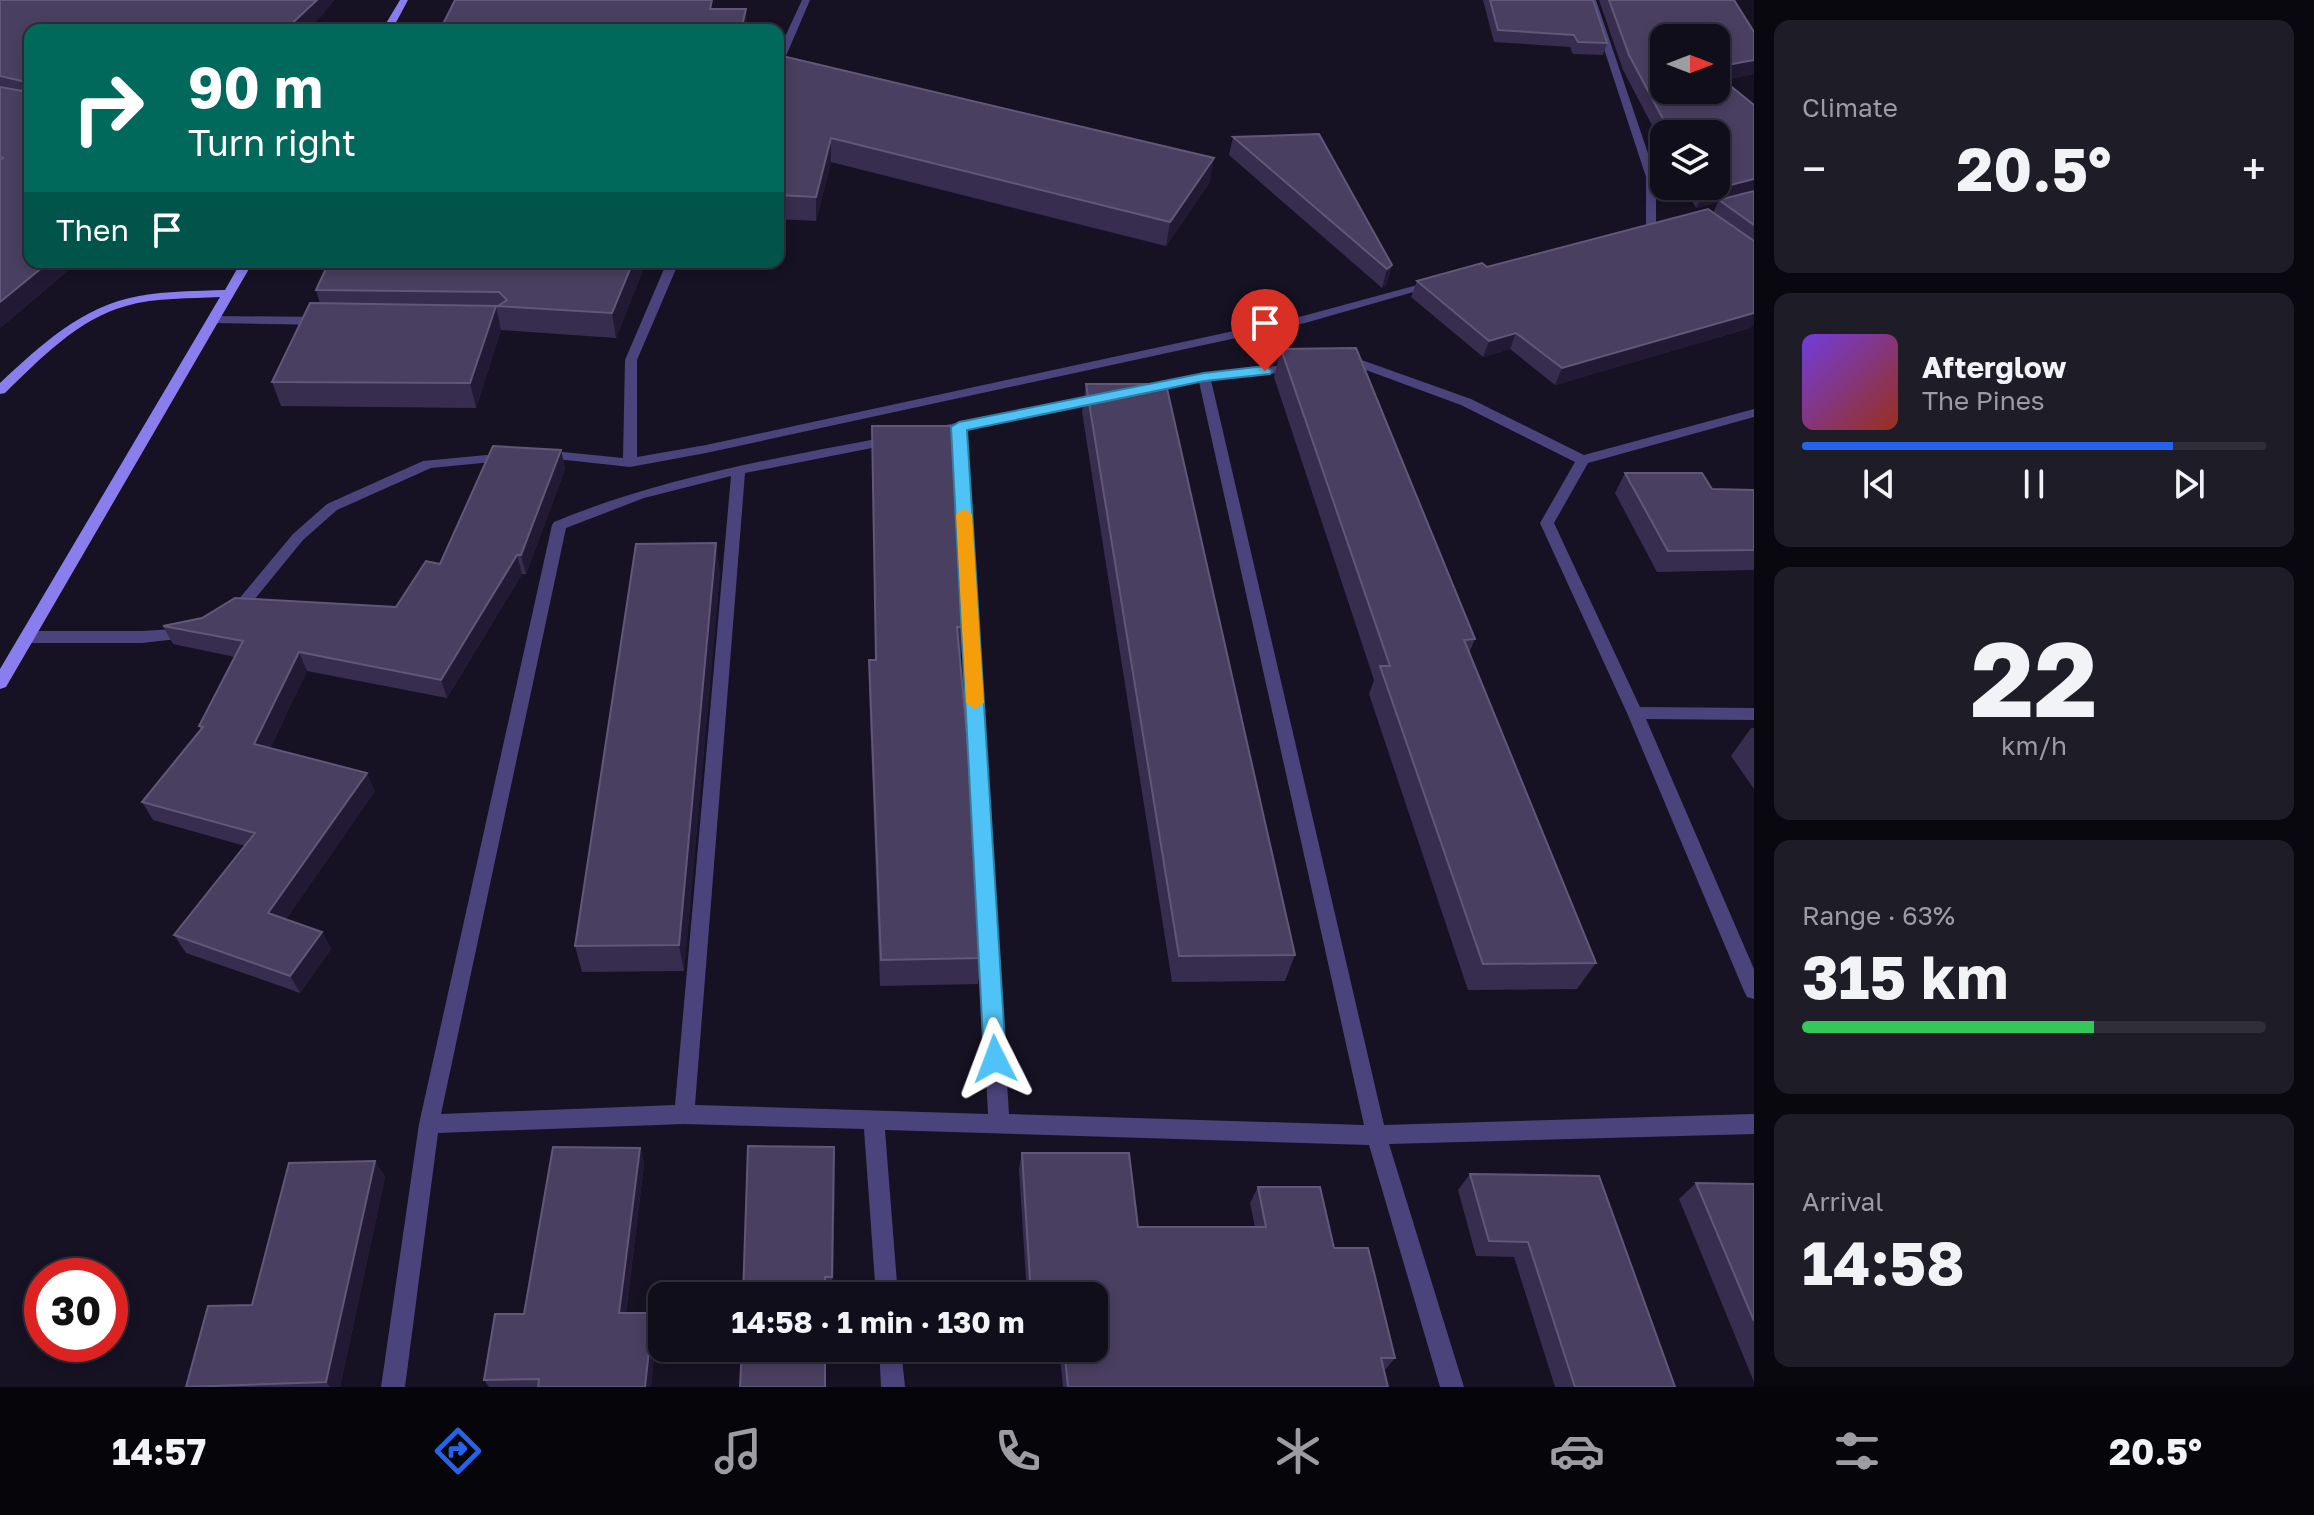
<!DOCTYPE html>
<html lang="en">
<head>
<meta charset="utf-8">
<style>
	:root { --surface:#100e1a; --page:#1e1c27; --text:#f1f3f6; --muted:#9c9ca2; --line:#302e39; --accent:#2563eb }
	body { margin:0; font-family:"Golos Text",sans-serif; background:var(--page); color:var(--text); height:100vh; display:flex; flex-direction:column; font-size:30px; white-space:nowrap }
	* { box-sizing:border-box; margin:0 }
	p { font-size:26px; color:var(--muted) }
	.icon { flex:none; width:44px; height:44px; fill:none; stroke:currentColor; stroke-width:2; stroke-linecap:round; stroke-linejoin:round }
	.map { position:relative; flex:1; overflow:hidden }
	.sheet { display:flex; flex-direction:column; gap:20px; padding:20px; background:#09080e; width:560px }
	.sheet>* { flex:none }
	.hud { position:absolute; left:24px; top:24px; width:760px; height:244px; border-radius:16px; box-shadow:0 4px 12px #0003,0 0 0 2px var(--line); background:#00695c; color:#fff; overflow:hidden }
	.needle { width:52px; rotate:90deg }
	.tools { position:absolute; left:1650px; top:24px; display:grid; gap:16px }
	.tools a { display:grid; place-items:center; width:80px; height:80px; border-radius:16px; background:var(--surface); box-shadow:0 4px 12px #0003,0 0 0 2px var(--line); font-size:40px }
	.speed { position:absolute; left:24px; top:1258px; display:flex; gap:16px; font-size:40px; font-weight:700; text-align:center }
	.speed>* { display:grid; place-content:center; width:104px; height:104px; border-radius:50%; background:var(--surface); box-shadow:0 4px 12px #0003,0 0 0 2px var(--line); line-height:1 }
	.speed .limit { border:12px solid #d22; background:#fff; color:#111 }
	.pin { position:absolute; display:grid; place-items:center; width:68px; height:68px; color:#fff; margin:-82px -34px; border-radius:50% 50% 50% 0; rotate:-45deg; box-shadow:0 0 8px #0007 }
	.pin .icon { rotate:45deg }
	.me { position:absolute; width:88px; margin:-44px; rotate:357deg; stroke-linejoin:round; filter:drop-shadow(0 0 6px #0008) }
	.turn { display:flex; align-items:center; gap:28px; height:168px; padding:0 32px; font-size:36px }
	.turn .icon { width:104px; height:104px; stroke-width:2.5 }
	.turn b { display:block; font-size:56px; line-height:68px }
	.then { display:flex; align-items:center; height:76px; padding:0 32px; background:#0003; gap:16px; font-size:30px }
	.big { font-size:60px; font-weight:700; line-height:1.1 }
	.sheet .tile { flex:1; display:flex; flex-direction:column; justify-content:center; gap:12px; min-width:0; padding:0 28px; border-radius:16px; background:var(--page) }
	.sheet .dial { align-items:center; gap:0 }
	.dial b { font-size:104px; line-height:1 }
	.song { display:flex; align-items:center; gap:24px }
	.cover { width:96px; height:96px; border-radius:12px; background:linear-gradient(135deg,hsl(260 70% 55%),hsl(10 70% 35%)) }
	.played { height:8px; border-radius:4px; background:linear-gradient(90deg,var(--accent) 80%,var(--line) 80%) }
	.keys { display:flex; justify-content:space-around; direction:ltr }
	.heat { display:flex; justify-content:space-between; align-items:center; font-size:44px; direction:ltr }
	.charge { height:12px; border-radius:6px; background:linear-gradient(90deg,#34c759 63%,var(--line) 0) }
	.trip { position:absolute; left:648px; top:1282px; width:460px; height:80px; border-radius:16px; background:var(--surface); box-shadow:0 4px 12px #0003,0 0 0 2px var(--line); font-weight:700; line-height:80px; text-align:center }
	.menu { display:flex; height:128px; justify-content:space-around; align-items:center; background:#06060a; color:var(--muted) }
	.menu .icon { width:56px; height:56px }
	.menu .current { color:var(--accent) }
	.menu b { font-size:36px; color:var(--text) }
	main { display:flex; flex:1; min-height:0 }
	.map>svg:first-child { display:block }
</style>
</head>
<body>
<main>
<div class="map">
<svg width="1754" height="1387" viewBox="0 0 1754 1387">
	<rect width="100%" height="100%" fill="#161223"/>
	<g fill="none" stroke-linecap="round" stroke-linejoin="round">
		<g fill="#4b437b" fill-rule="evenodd">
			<polygon points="802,0 810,0 783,63 778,66 778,52"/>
			<polygon points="1588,0 1596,0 1656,177 1656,226 1646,224 1646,177"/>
			<polygon points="667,262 679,262 637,360 637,457 706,445 1303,316 1432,281 1438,285 1305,323 706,453 630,467 538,457 538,451 543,450 623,458 625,360"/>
			<polygon points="213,316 323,317 329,321 323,325 209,323 207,320"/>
			<polygon points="1356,358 1471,399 1584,455 1754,409 1754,417 1588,463 1554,523 1640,707 1754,708 1754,720 1646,719 1754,969 1754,999 1747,997 1744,991 1627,713 1540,523 1575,462 1461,405 1355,366 1344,367 1338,363 1340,360"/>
			<path d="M 1297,364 L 1301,365 L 1301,371 L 1211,380 L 1384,1125 L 1754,1114 L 1754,1134 L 1389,1144 L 1464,1387 L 1440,1387 L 1369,1145 L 885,1130 L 898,1296 L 876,1296 L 864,1129 L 684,1124 L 438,1133 L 405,1387 L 381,1387 L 419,1124 L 552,525 L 554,522 C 663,477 777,458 892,436 L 899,440 L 892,444 L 745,473 L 695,1105 L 988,1114 L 953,432 L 931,436 L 924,432 L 931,428 L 1104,393 L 1109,394 L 1109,400 L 966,429 L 1009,1114 L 1364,1125 L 1199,382 L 1146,393 L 1140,389 L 1146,385 L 1204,373 ZM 731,476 L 675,1105 L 441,1114 L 566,528 L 644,498 Z"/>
			<polygon points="508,453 513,454 513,460 431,468 337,510 303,540 241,616 231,616 228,612 293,534 327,504 423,461"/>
			<polygon points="190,628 198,633 195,637 142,643 28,643 20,637 28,631 142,631"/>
			<polygon points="879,1348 901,1348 905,1387 881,1387"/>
		</g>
		<g fill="#8a7ded" fill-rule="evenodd">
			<polygon points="400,0 408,0 392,30 382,30"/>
			<path d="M 241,262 L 253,262 L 6,687 L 0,689 L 0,669 L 220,297 C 189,299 157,297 126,306 C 78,319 40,359 5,393 L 0,394 L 0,383 C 41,345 82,306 139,296 C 167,291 196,291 225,290 Z"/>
		</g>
	</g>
	<g fill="#372d4e">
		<polygon points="0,0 334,0 321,16 306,30 30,30 30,262 78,262 0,328"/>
		<polygon points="1483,0 1593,0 1607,43 1603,55 1573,54 1570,47 1494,42"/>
		<polygon points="1599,0 1734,0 1754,74 1723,80 1754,105 1754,323 1750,328 1555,385 1510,349 1483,357 1411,297 1417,281 1487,267 1713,213 1718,202 1696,208 1684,186 1716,186 1716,134 1664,134 1664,148 1623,70"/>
		<polygon points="778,55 1210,182 1166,246 831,162 816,221 778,219"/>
		<polygon points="1233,137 1392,265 1386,285 1382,288 1229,155"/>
		<polygon points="322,262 646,262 616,338 501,330 476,408 281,406 272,382 320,303 316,290 326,269 325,269"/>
		<polygon points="1281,349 1475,639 1469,653 1596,963 1577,989 1468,990 1369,694 1374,680 1274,377"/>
		<polygon points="1086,384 1295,955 1285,981 1172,982 1082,412"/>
		<polygon points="872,426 963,627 961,655 960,655 981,958 978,984 880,986 869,688 869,660 876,660"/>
		<polygon points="561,450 565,469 526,574 522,574 447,698 307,671 270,748 375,791 286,919 322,932 331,949 300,993 186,953 174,935 245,846 153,820 142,802 201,730 199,726 235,657 173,644 163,626 396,607"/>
		<polygon points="1625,473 1712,489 1754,490 1754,570 1657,572 1615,493"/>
		<polygon points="720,572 684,971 582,972 575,946"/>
		<polygon points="1751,728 1754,728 1754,789 1731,756"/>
		<polygon points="640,1148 644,1164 626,1313 653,1313 657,1326 651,1387 489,1387 484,1380 524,1314"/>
		<polygon points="1022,1153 1138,1227 1255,1227 1250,1203 1258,1187 1334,1248 1395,1358 1384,1371 1388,1387 1063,1387 1059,1348 1094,1348 1094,1296 1027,1296 1019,1169"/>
		<polygon points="375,1161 385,1177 340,1387 186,1387 252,1305"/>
		<polygon points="835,1163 833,1291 743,1296"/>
		<polygon points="1470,1174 1675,1387 1555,1387 1514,1257 1476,1256 1458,1190"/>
		<polygon points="1696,1183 1754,1184 1754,1382 1679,1199"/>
	</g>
	<g fill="#221a35">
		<polygon points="317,0 334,0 321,16 306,30 285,30"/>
		<polygon points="746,9 747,30 741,30"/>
		<polygon points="1754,60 1754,74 1716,81 1716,67"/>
		<polygon points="831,138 831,162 816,221 816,197"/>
		<polygon points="1214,158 1210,182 1166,246 1170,222"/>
		<polygon points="1754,179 1754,193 1719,200 1718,202 1696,208 1703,192"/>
		<polygon points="49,262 78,262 0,328 0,302"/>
		<polygon points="633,262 646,262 616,338 612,313"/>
		<polygon points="1392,265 1386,285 1382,288 1387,269"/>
		<polygon points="496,306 501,330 476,408 470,383"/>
		<polygon points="1754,308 1754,323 1750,328 1555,385 1562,368"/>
		<polygon points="1516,333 1510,349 1483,357 1489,341"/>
		<polygon points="561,450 565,469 526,574 521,555"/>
		<polygon points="716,543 720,572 684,971 679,945"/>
		<polygon points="517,555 522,574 447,698 441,680"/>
		<polygon points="299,652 307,671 264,762 254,744"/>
		<polygon points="367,773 375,791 278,931 268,913"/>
		<polygon points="322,932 331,949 300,993 290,976"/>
		<polygon points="834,1147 835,1163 833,1291 832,1277"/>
		<polygon points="640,1148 644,1164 624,1326 619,1313"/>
		<polygon points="375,1161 385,1177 340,1387 330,1387 326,1382"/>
		<polygon points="653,1313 657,1326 651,1387 645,1387"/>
	</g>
	<g fill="#493f60" stroke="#615878" stroke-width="2">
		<polygon points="0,0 317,0 285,30 30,30 30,262 49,262 0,302 0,160 3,158 0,157 0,87 22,91 26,82 0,76"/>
		<polygon points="455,0 712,0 710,9 746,9 741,30 440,30"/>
		<polygon points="1490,0 1593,0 1607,43 1578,42 1574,35 1498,30"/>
		<polygon points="1609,0 1734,0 1754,32 1754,60 1716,67 1716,38 1664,38 1664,90 1716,90 1716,74 1754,105 1754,179 1703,192 1700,186 1716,186 1716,134 1671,134 1629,55"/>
		<polygon points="778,55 1214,158 1170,222 831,138 816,197 778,195"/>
		<polygon points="1319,134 1392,265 1387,269 1233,137"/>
		<polygon points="1754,191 1754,225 1719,200"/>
		<polygon points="1708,209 1754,241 1754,313 1562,368 1516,333 1489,341 1417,281 1482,263 1487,267"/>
		<polygon points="329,262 633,262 612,313 496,306 470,383 272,382 310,303 498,306 507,300 499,292 316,290"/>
		<polygon points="1356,348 1475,639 1464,640 1596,963 1483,964 1380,666 1390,666 1281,349"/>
		<polygon points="1086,384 1166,384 1295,955 1179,956"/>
		<polygon points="872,426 952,426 963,627 957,627 971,779 981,958 881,960 869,660 876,660"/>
		<polygon points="493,446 561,450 521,555 517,555 441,680 299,652 254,744 367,773 268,913 322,932 290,976 174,935 255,833 142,802 203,727 199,726 243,641 163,626 202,618 235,598 396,607 426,561 440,564"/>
		<polygon points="1625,473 1702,473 1712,489 1754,490 1754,550 1668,551"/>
		<polygon points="716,543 679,945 575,946 636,544"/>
		<polygon points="748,1146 834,1147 832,1277 825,1277 825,1296 743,1296"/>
		<polygon points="553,1147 640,1148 619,1313 653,1313 645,1387 538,1387 539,1379 484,1380 495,1314 524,1314"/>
		<polygon points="1022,1153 1129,1153 1138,1227 1266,1227 1258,1187 1320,1187 1334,1248 1368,1248 1395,1358 1381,1358 1388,1387 1068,1387 1064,1348 1094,1348 1094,1296 1031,1296"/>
		<polygon points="375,1161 326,1382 186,1387 208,1306 252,1305 289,1163"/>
		<polygon points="1470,1174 1599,1176 1675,1387 1575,1387 1528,1242 1489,1241"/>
		<polygon points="1696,1183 1754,1184 1754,1321"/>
		<polygon points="742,1348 825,1348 825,1387 740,1387"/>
	</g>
	<polygon fill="#4fc3f7" stroke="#337fa1" stroke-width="2" points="1265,366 1272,371 1270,374 1204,381 967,430 1006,1059 1003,1066 995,1069 987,1066 984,1059 951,427 959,422 1204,373"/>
	<polygon fill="#f59e0b" points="964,509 972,514 984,703 975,709 966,703 956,514"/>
</svg>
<div class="tools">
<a><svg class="needle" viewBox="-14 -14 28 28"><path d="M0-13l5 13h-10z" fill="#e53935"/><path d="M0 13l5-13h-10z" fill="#9c9ca2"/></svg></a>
<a><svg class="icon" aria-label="layers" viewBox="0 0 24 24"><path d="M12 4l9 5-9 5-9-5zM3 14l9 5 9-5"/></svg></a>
</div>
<div class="speed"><div class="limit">30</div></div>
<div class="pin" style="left:1265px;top:371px;background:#d93025"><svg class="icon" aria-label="arrive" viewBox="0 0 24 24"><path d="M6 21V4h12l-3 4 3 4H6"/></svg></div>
<svg class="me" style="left:995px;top:1059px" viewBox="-20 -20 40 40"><path d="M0-17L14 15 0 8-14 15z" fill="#4fc3f7" stroke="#fff" stroke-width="4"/></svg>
<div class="trip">14:58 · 1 min · 130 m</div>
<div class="hud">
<div class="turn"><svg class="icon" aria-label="right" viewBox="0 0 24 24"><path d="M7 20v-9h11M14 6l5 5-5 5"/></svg><div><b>90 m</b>Turn right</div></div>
<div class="then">Then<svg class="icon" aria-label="arrive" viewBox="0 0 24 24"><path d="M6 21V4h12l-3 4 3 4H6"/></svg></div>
</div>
</div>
<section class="sheet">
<div class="tile"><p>Climate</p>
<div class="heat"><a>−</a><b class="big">20.5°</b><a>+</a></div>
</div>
<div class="tile">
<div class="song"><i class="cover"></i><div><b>Afterglow</b><p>The Pines</p></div></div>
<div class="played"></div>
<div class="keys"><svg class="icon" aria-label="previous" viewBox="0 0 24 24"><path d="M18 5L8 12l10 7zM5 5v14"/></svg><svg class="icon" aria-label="pause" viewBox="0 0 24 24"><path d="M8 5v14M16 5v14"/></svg><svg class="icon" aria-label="next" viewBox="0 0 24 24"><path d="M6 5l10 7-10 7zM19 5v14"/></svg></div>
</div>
<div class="tile dial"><b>22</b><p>km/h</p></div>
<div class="tile"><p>Range · 63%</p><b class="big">315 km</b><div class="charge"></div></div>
<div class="tile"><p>Arrival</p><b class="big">14:58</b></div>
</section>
</main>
<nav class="menu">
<b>14:57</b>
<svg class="icon current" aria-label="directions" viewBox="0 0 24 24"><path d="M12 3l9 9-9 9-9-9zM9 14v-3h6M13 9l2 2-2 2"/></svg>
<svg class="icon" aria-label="music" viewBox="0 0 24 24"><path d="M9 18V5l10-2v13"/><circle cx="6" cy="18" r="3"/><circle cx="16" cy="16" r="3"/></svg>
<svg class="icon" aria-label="phone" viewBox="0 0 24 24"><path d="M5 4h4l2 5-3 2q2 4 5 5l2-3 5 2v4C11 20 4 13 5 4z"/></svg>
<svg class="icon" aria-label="climate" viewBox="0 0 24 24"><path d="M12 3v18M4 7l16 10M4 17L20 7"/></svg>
<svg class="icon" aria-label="car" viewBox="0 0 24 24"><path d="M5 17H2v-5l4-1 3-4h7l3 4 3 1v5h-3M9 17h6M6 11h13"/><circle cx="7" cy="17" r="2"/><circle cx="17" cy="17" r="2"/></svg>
<svg class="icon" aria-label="filters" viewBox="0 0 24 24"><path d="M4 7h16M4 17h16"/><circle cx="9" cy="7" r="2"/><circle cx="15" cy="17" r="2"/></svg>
<b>20.5°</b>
</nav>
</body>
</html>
